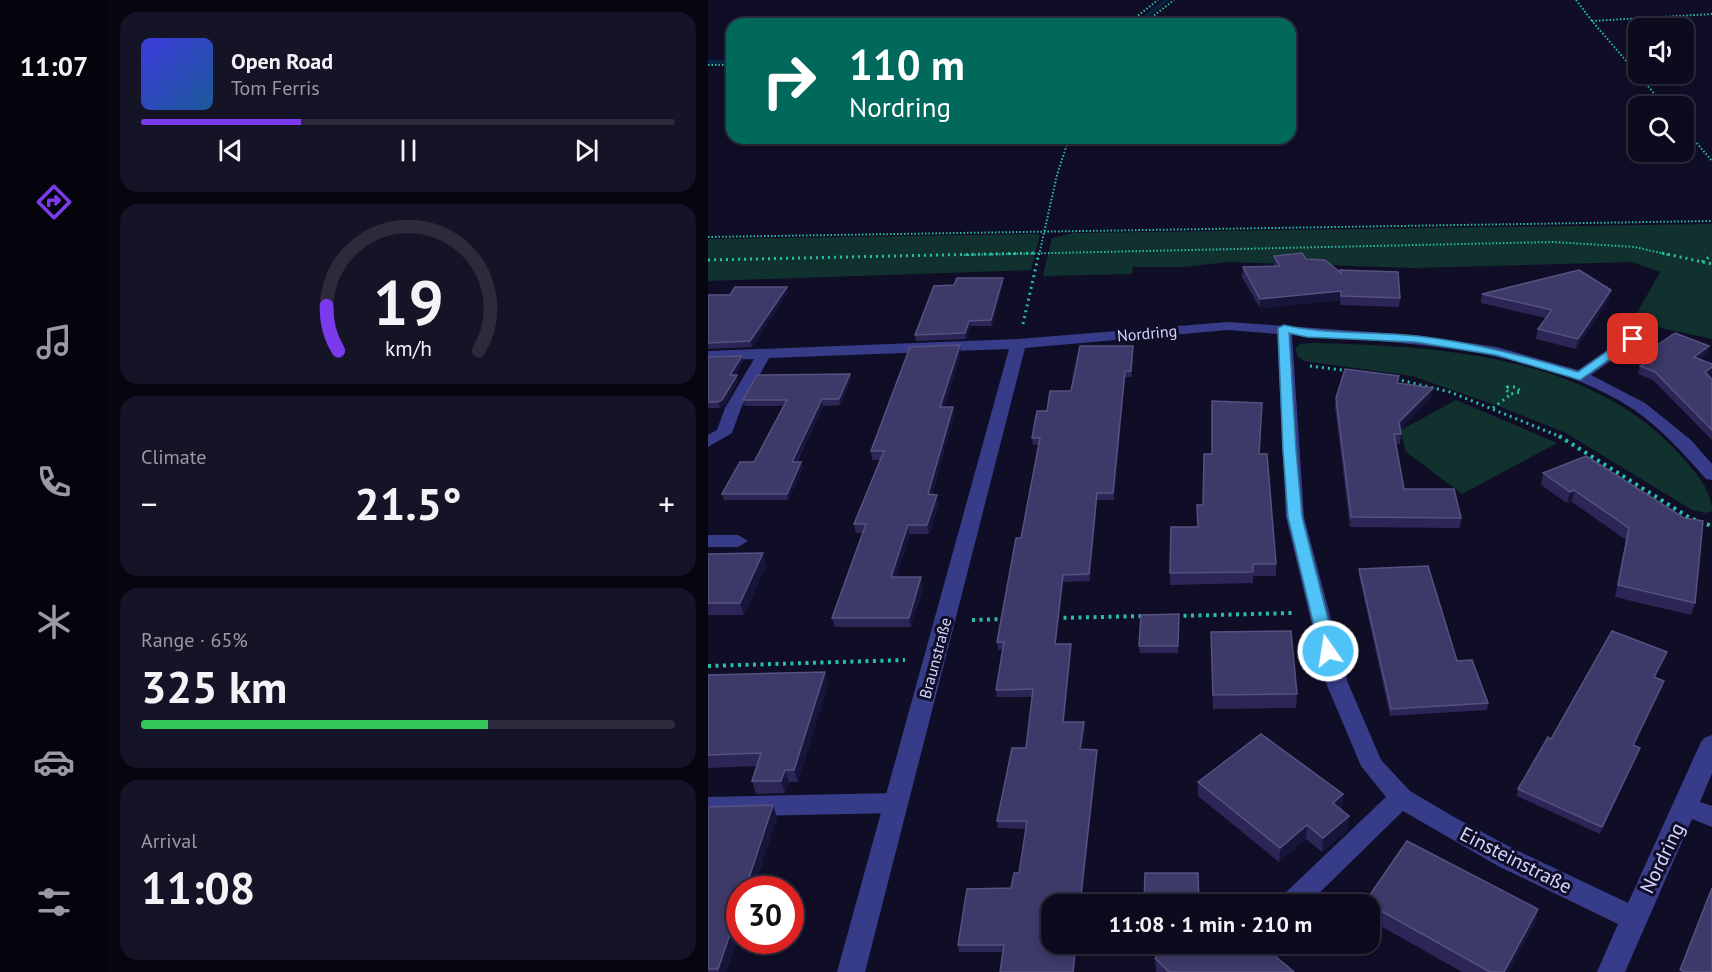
<!DOCTYPE html>
<html lang="en">
<head>
<meta charset="utf-8">
<style>
	:root { --surface:#0c0a1d; --page:#151326; --text:#f1f3f6; --muted:#9a9aa4; --line:#2c2b3b; --accent:#7c3aed }
	body { margin:0; font-family:"PT Sans",sans-serif; background:var(--page); color:var(--text); height:100vh; display:flex; flex-direction:column; font-size:22px; white-space:nowrap }
	* { box-sizing:border-box; margin:0 }
	p { font-size:20px; color:var(--muted) }
	.icon { flex:none; width:33px; height:33px; fill:none; stroke:currentColor; stroke-width:2; stroke-linecap:round; stroke-linejoin:round }
	.map { position:relative; flex:1; overflow:hidden }
	.sheet { display:flex; flex-direction:column; gap:12px; padding:12px; background:#070610; width:600px }
	.sheet>* { flex:none }
	.guide { position:absolute; left:18px; top:18px; width:570px; height:126px; border-radius:18px; box-shadow:0 3px 9px #0003,0 0 0 2px var(--line); background:#00695c; color:#fff; overflow:hidden }
	.fabs { position:absolute; left:920px; top:18px; display:grid; gap:12px }
	.fabs a { display:grid; place-items:center; width:66px; height:66px; border-radius:12px; background:var(--surface); box-shadow:0 3px 9px #0003,0 0 0 2px var(--line); font-size:30px }
	.speed { position:absolute; left:18px; top:876px; display:flex; gap:12px; font-size:30px; font-weight:700; text-align:center }
	.speed>* { display:grid; place-content:center; width:78px; height:78px; border-radius:50%; background:var(--surface); box-shadow:0 3px 9px #0003,0 0 0 2px var(--line); line-height:1 }
	.speed .limit { border:9px solid #d22; background:#fff; color:#111 }
	.pin { position:absolute; display:grid; place-items:center; width:51px; height:51px; color:#fff; margin:-26px; border-radius:12px; box-shadow:0 3px 9px #0006 }
	.me { position:absolute; width:66px; margin:-33px; rotate:347deg; stroke-linejoin:round; filter:drop-shadow(0 0 4px #0008) }
	.turn { display:flex; align-items:center; gap:21px; height:126px; padding:0 24px; font-size:27px }
	.turn .icon { width:78px; height:78px; stroke-width:2.5 }
	.turn b { display:block; font-size:42px; line-height:51px }
	.big { font-size:45px; font-weight:700; line-height:1.1 }
	.sheet .widget { flex:1; display:flex; flex-direction:column; justify-content:center; gap:9px; min-width:0; padding:0 21px; border-radius:18px; background:var(--page) }
	.sheet .dial { align-items:center; gap:0 }
	.dial svg { height:156px; overflow:visible; fill:none; stroke:var(--line); stroke-width:7; stroke-linecap:round; text-anchor:middle }
	.dial text { fill:var(--text); stroke:none }
	.song { display:flex; align-items:center; gap:18px }
	.cover { width:72px; height:72px; border-radius:9px; background:linear-gradient(135deg,hsl(240 70% 55%),hsl(210 70% 35%)) }
	.played { height:6px; border-radius:3px; background:linear-gradient(90deg,var(--accent) 30%,var(--line) 30%) }
	.keys { display:flex; justify-content:space-around; direction:ltr }
	.heat { display:flex; justify-content:space-between; align-items:center; font-size:33px; direction:ltr }
	.charge { height:9px; border-radius:4px; background:linear-gradient(90deg,#34c759 65%,var(--line) 0) }
	.trip { position:absolute; left:333px; top:894px; width:339px; height:60px; border-radius:18px; background:var(--surface); box-shadow:0 3px 9px #0003,0 0 0 2px var(--line); font-weight:700; line-height:60px; text-align:center }
	main { display:flex; flex:1; min-height:0 }
	.dock { display:flex; flex-direction:column; width:108px; justify-content:space-around; align-items:center; background:#05040c; color:var(--muted) }
	.dock .icon { width:42px; height:42px }
	.dock .selected { color:var(--accent) }
	.dock b { font-size:27px; color:var(--text) }
	.map>svg:first-child { display:block }
</style>
</head>
<body>
<main>
<nav class="dock">
<b>11:07</b>
<svg class="icon selected" aria-label="directions" viewBox="0 0 24 24"><path d="M12 3l9 9-9 9-9-9zM9 14v-3h6M13 9l2 2-2 2"/></svg>
<svg class="icon" aria-label="music" viewBox="0 0 24 24"><path d="M9 18V5l10-2v13"/><circle cx="6" cy="18" r="3"/><circle cx="16" cy="16" r="3"/></svg>
<svg class="icon" aria-label="phone" viewBox="0 0 24 24"><path d="M5 4h4l2 5-3 2q2 4 5 5l2-3 5 2v4C11 20 4 13 5 4z"/></svg>
<svg class="icon" aria-label="climate" viewBox="0 0 24 24"><path d="M12 3v18M4 7l16 10M4 17L20 7"/></svg>
<svg class="icon" aria-label="car" viewBox="0 0 24 24"><path d="M5 17H2v-5l4-1 3-4h7l3 4 3 1v5h-3M9 17h6M6 11h13"/><circle cx="7" cy="17" r="2"/><circle cx="17" cy="17" r="2"/></svg>
<svg class="icon" aria-label="filters" viewBox="0 0 24 24"><path d="M4 7h16M4 17h16"/><circle cx="9" cy="7" r="2"/><circle cx="15" cy="17" r="2"/></svg>
</nav>
<section class="sheet">
<div class="widget">
<div class="song"><i class="cover"></i><div><b>Open Road</b><p>Tom Ferris</p></div></div>
<div class="played"></div>
<div class="keys"><svg class="icon" aria-label="previous" viewBox="0 0 24 24"><path d="M18 5L8 12l10 7zM5 5v14"/></svg><svg class="icon" aria-label="pause" viewBox="0 0 24 24"><path d="M8 5v14M16 5v14"/></svg><svg class="icon" aria-label="next" viewBox="0 0 24 24"><path d="M6 5l10 7-10 7zM19 5v14"/></svg></div>
</div>
<div class="widget dial"><svg viewBox="0 0 100 80">
<path d="M14 69A42 42 0 1 1 86 69"/>
<path d="M14 69A42 42 0 0 1 8 46" stroke="#7c3aed"/>
<text x="50" y="56" font-size="32" font-weight="700">19</text>
<text x="50" y="72" font-size="11">km/h</text>
</svg></div>
<div class="widget"><p>Climate</p>
<div class="heat"><a>−</a><b class="big">21.5°</b><a>+</a></div>
</div>
<div class="widget"><p>Range · 65%</p><b class="big">325 km</b><div class="charge"></div></div>
<div class="widget"><p>Arrival</p><b class="big">11:08</b></div>
</section>
<div class="map">
<svg width="1004" height="972" viewBox="0 0 1004 972">
	<rect width="100%" height="100%" fill="#100e27"/>
	<g fill="#10312d">
		<polygon points="1004,224 1004,339 953,328 929,313 952,272 924,262 705,268 520,262 475,267 425,267 424,274 335,276 344,238 366,233"/>
		<polygon points="326,234 332,235 323,270 0,281 0,239"/>
		<path d="M 606,343 C 731,346 885,355 974,457 C 987,472 1004,490 1004,511 L 997,513 L 984,510 L 858,433 L 790,406 L 704,376 L 596,361 L 590,357 L 587,348 L 592,344 Z"/>
		<polygon points="748,400 849,443 754,494 697,451 693,430"/>
	</g>
	<g fill="none" stroke-linecap="round" stroke-linejoin="round">
		<g fill="#072546" fill-rule="evenodd">
			<polygon points="456,0 461,0 431,24 426,24"/>
			<rect x="0" y="60" width="24" height="4"/>
		</g>
		<g stroke="#28bea6" stroke-width="2" stroke-dasharray="1.5 2" stroke-linecap="butt">
			<polyline points="868,0 884,21"/>
			<polyline points="419,24 450,0"/>
			<polyline points="435,24 466,0"/>
			<polyline points="0,65 24,65"/>
			<polyline points="957,106 884,21 1004,14"/>
			<polyline points="975,127 1004,161"/>
			<polyline points="0,237 1004,221"/>
			<polyline points="256,255 845,242 927,247 961,255"/>
			<polyline points="331,255 349,175 361,138"/>
		</g>
		<g stroke="#28bea6" stroke-width="3" stroke-dasharray="2 4" stroke-linecap="butt">
			<polyline points="954,253 1004,264"/>
			<polyline points="0,260 326,253"/>
			<polyline points="994,262 1004,255"/>
			<polyline points="315,324 331,253"/>
			<polyline points="602,366 642,371"/>
			<polyline points="688,379 742,392 853,437"/>
			<polygon points="799,387 808,387 813,392 803,394 797,389"/>
			<polyline points="785,408 803,394"/>
		</g>
		<g stroke="#28bea6" stroke-width="4" stroke-dasharray="3 4.5" stroke-linecap="butt">
			<polyline points="851,436 982,518 1004,526"/>
			<polyline points="468,616 584,613"/>
			<polyline points="348,618 437,616"/>
			<polyline points="264,620 296,619"/>
			<polyline points="0,666 197,660"/>
		</g>
		<polygon fill="#363c88" fill-rule="evenodd" points="188,793 197,796 200,803 197,810 188,813 0,817 0,797"/>
		<g fill="#363c88" fill-rule="evenodd">
			<path d="M 926,321 L 933,325 L 930,342 L 883,375 L 937,403 L 983,440 L 1004,464 L 1004,480 L 998,479 C 976,454 953,428 925,409 C 828,346 696,343 584,335 L 596,517 L 640,683 L 673,760 L 702,791 L 746,817 L 808,850 L 920,903 L 992,744 L 996,738 L 1004,735 L 1004,773 L 992,802 L 1004,806 L 1004,827 L 984,819 L 917,972 L 889,972 L 910,924 L 790,866 L 695,811 L 600,904 L 570,904 L 574,896 L 678,797 L 653,766 L 618,683 L 578,517 L 569,334 L 520,330 L 317,348 L 157,972 L 129,972 L 301,349 L 61,358 L 33,408 L 24,433 L 0,447 L 0,435 L 9,430 L 17,408 L 46,359 L 0,361 L 0,351 L 310,339 L 520,322 L 707,335 L 789,347 L 870,370 L 918,337 L 919,325 Z"/>
			<polygon points="0,535 30,535 40,541 30,547 0,547"/>
		</g>
	</g>
	<g fill="#2b2656">
		<polygon points="566,256 598,259 633,273 692,298 691,307 632,305 632,300 552,308 534,277 535,267 566,266"/>
		<polygon points="295,278 295,284 284,326 262,326 258,339 208,341 207,335 246,285"/>
		<polygon points="80,292 44,347 0,349 0,295"/>
		<polygon points="774,294 901,299 868,349 828,339 830,329 838,318 773,303"/>
		<polygon points="1001,346 999,354 992,359 1000,376 1004,379 1004,440 945,380 930,374 932,366 934,365 931,363 933,356"/>
		<polygon points="425,352 423,377 417,377 406,500 389,500 382,581 355,582 348,644 363,651 356,722 376,722 377,730 374,749 389,750 389,757 373,904 344,904 344,944 369,944 366,972 295,952 251,952 250,945 303,888 311,873 318,829 290,828 289,821 318,748 324,697 289,697 288,690 295,649 290,650 289,642 313,538 331,445 325,445 324,438 339,411 363,391"/>
		<polygon points="253,353 236,407 245,407 246,415 224,494 231,503 221,534 202,534 188,577 213,577 215,587 203,627 127,627 124,618 155,533 148,533 146,524 172,460 164,460 163,451"/>
		<polygon points="34,356 35,362 27,375 29,375 30,381 16,406 12,408 0,408 0,357"/>
		<polygon points="142,374 143,380 132,405 115,406 89,462 93,462 95,468 80,500 16,500 14,494 46,462 76,406 37,406 35,400"/>
		<polygon points="691,376 690,383 723,397 692,429 693,434 692,444 687,444 696,489 753,518 752,528 642,527 627,407 628,398"/>
		<polygon points="504,454 552,454 568,564 568,576 545,576 545,583 462,585 462,573 489,527 495,505"/>
		<polygon points="878,456 987,603 983,615 907,597 918,540 864,502 859,503 833,485 835,473"/>
		<polygon points="55,553 58,566 36,615 0,615 0,554"/>
		<polygon points="651,569 749,661 780,703 779,710 682,716 651,575"/>
		<polygon points="471,614 470,653 432,653 431,646"/>
		<polygon points="503,645 589,694 588,708 505,709"/>
		<polygon points="959,652 957,659 947,677 956,681 954,688 926,746 932,748 929,755 892,834 809,796 810,789 843,739"/>
		<polygon points="0,675 120,684 90,782 81,782 77,793 48,794 44,781 49,766 0,768"/>
		<polygon points="490,782 635,794 634,808 632,809 640,830 614,852 598,839 571,862 490,796"/>
		<polygon points="65,805 69,818 45,890 32,890 32,932 18,972 0,972 0,807"/>
		<polygon points="657,902 827,923 800,972 754,972 662,920 662,904 657,904"/>
		<polygon points="447,958 586,972 448,972"/>
	</g>
	<g fill="#18153b">
		<polygon points="295,278 295,284 284,326 283,320"/>
		<polygon points="79,287 80,292 44,347 42,341"/>
		<polygon points="903,290 901,299 868,349 870,339"/>
		<polygon points="633,291 632,300 552,308 552,299"/>
		<polygon points="261,321 262,326 258,339 257,333"/>
		<polygon points="252,345 253,353 233,415 232,407"/>
		<polygon points="425,346 425,352 423,377 423,371"/>
		<polygon points="1001,346 999,354 984,364 986,357"/>
		<polygon points="34,356 35,362 24,381 22,375"/>
		<polygon points="1004,367 1004,373 995,380 997,372"/>
		<polygon points="417,371 417,377 406,500 405,493"/>
		<polygon points="142,374 143,380 132,405 131,399"/>
		<polygon points="29,375 30,381 16,406 12,408 10,402"/>
		<polygon points="725,388 723,397 690,432 691,422"/>
		<polygon points="114,399 115,406 85,468 84,462"/>
		<polygon points="245,407 246,415 221,503 220,494"/>
		<polygon points="93,462 95,468 80,500 79,494"/>
		<polygon points="866,490 864,502 859,503 862,492"/>
		<polygon points="389,493 389,500 382,581 381,574"/>
		<polygon points="229,495 231,503 221,534 219,525"/>
		<polygon points="200,525 202,534 185,587 183,577"/>
		<polygon points="55,553 58,566 36,615 32,603"/>
		<polygon points="355,575 355,582 348,651 347,644"/>
		<polygon points="213,577 215,587 203,627 201,618"/>
		<polygon points="363,644 363,651 356,729 355,722"/>
		<polygon points="959,652 957,659 944,684 946,677"/>
		<polygon points="117,672 120,684 90,782 86,770"/>
		<polygon points="956,681 954,688 923,752 925,745"/>
		<polygon points="376,722 377,730 373,757 372,749"/>
		<polygon points="932,748 929,755 892,834 894,827"/>
		<polygon points="389,750 389,757 373,904 372,904"/>
		<polygon points="77,770 81,782 77,793 73,781"/>
		<polygon points="635,794 634,808 623,817 625,803"/>
		<polygon points="65,805 69,818 45,890 37,890"/>
		<polygon points="641,816 640,830 614,852 615,838"/>
		<polygon points="599,825 598,839 571,862 572,848"/>
		<polygon points="32,905 32,932 18,972 11,972 10,969"/>
		<polygon points="830,909 827,923 800,972 796,972"/>
		<polygon points="368,944 369,944 366,972 365,972"/>
	</g>
	<g fill="#3d3968" stroke="#555180" stroke-width="1.5">
		<polygon points="594,253 598,259 617,260 633,273 632,270 690,272 692,298 633,296 633,291 552,299 535,267 572,266 566,256"/>
		<polygon points="871,270 903,290 870,339 830,329 844,310 774,294"/>
		<polygon points="249,278 295,278 283,320 261,321 257,333 207,335 226,286 246,285"/>
		<polygon points="27,287 79,287 42,341 0,343 0,295 22,295"/>
		<polygon points="967,333 1001,346 986,357 1004,364 1004,367 997,372 1004,379 1004,430 947,372 932,366 942,360 933,356"/>
		<polygon points="252,345 232,407 245,407 220,494 229,495 219,525 200,525 183,577 213,577 201,618 124,618 158,524 146,524 176,451 163,451 202,347"/>
		<polygon points="372,346 425,346 423,371 417,371 405,493 389,493 381,574 355,575 347,644 363,644 355,722 376,722 372,749 389,750 372,904 344,904 344,944 368,944 365,972 292,972 296,945 250,945 259,889 303,888 306,873 311,873 319,821 289,821 304,748 318,748 325,689 288,690 296,642 289,642 308,538 313,538 332,438 324,438 329,411 339,411 342,391 363,391"/>
		<polygon points="34,356 22,375 29,375 14,400 10,402 0,402 0,357"/>
		<polygon points="637,369 691,376 689,383 725,388 691,422 693,434 686,434 696,489 746,489 753,518 643,517 628,398"/>
		<polygon points="142,374 131,399 114,399 84,462 93,462 79,494 14,494 32,462 46,462 79,400 35,400 49,375"/>
		<polygon points="504,401 554,403 551,454 559,454 568,564 545,564 545,572 462,573 463,527 490,527 489,505 495,505 496,454 504,454"/>
		<polygon points="878,456 976,518 995,521 987,603 910,585 921,528 866,490 862,492 835,473"/>
		<polygon points="55,553 32,603 0,603 0,554"/>
		<polygon points="720,566 749,661 764,660 780,703 683,709 651,569"/>
		<polygon points="471,614 470,646 431,646 433,615"/>
		<polygon points="583,631 589,694 505,695 503,632"/>
		<polygon points="904,631 959,652 946,677 956,681 925,745 932,748 894,827 810,789 840,737 843,739"/>
		<polygon points="117,672 86,770 77,770 73,781 44,781 53,753 0,755 0,675"/>
		<polygon points="553,734 635,794 625,803 641,816 615,838 599,825 572,848 490,782"/>
		<polygon points="65,805 37,890 32,890 32,905 10,969 0,969 0,807"/>
		<polygon points="699,841 830,909 796,972 782,972 657,902"/>
		<polygon points="437,873 490,873 491,904 436,904"/>
		<polygon points="1004,888 1004,972 977,972 972,970"/>
		<polygon points="464,944 553,944 586,972 461,972 447,958"/>
	</g>
	<path fill="#4fc3f7" stroke="#337fa1" stroke-width="1.5" d="M 576,325 C 619,335 664,331 709,336 C 764,342 817,356 870,372 L 921,336 L 930,339 L 872,380 L 788,355 L 707,342 L 599,337 L 581,333 L 588,451 L 594,517 L 628,651 L 620,656 L 612,651 L 580,517 L 575,451 L 570,328 Z"/>
	<g text-anchor="middle" dominant-baseline="central" stroke-width="6" stroke-linejoin="round" paint-order="stroke">
		<g font-size="16" fill="#d4d4ff" stroke="#100e27">
			<text transform="translate(439 333) rotate(-5)">Nordring</text>
			<text transform="translate(227 658) rotate(-75)">Braunstraße</text>
		</g>
		<g font-size="20" fill="#d4d4ff" stroke="#100e27">
			<text transform="translate(954 858) rotate(-64)">Nordring</text>
			<text transform="translate(808 860) rotate(27)">Einsteinstraße</text>
		</g>
	</g>
</svg>
<div class="fabs">
<a><svg class="icon" aria-label="sound" viewBox="0 0 24 24"><path d="M4 9h4l5-4v14l-5-4H4zM17 9q2 3 0 6"/></svg></a>
<a><svg class="icon" aria-label="search" viewBox="0 0 24 24"><circle cx="10" cy="10" r="6"/><path d="M15 15l6 6"/></svg></a>
</div>
<div class="speed"><div class="limit">30</div></div>
<div class="pin" style="left:925px;top:339px;background:#d93025"><svg class="icon" aria-label="arrive" viewBox="0 0 24 24"><path d="M6 21V4h12l-3 4 3 4H6"/></svg></div>
<svg class="me" style="left:620px;top:651px" viewBox="-20 -20 40 40"><circle r="17" fill="#4fc3f7" stroke="#fff" stroke-width="3"/><path d="M0-11L8 9 0 5-8 9z" fill="#fff"/></svg>
<div class="trip">11:08 · 1 min · 210 m</div>
<div class="guide">
<div class="turn"><svg class="icon" aria-label="right" viewBox="0 0 24 24"><path d="M7 20v-9h11M14 6l5 5-5 5"/></svg><div><b>110 m</b>Nordring</div></div>
</div>
</div>
</main>
</body>
</html>
